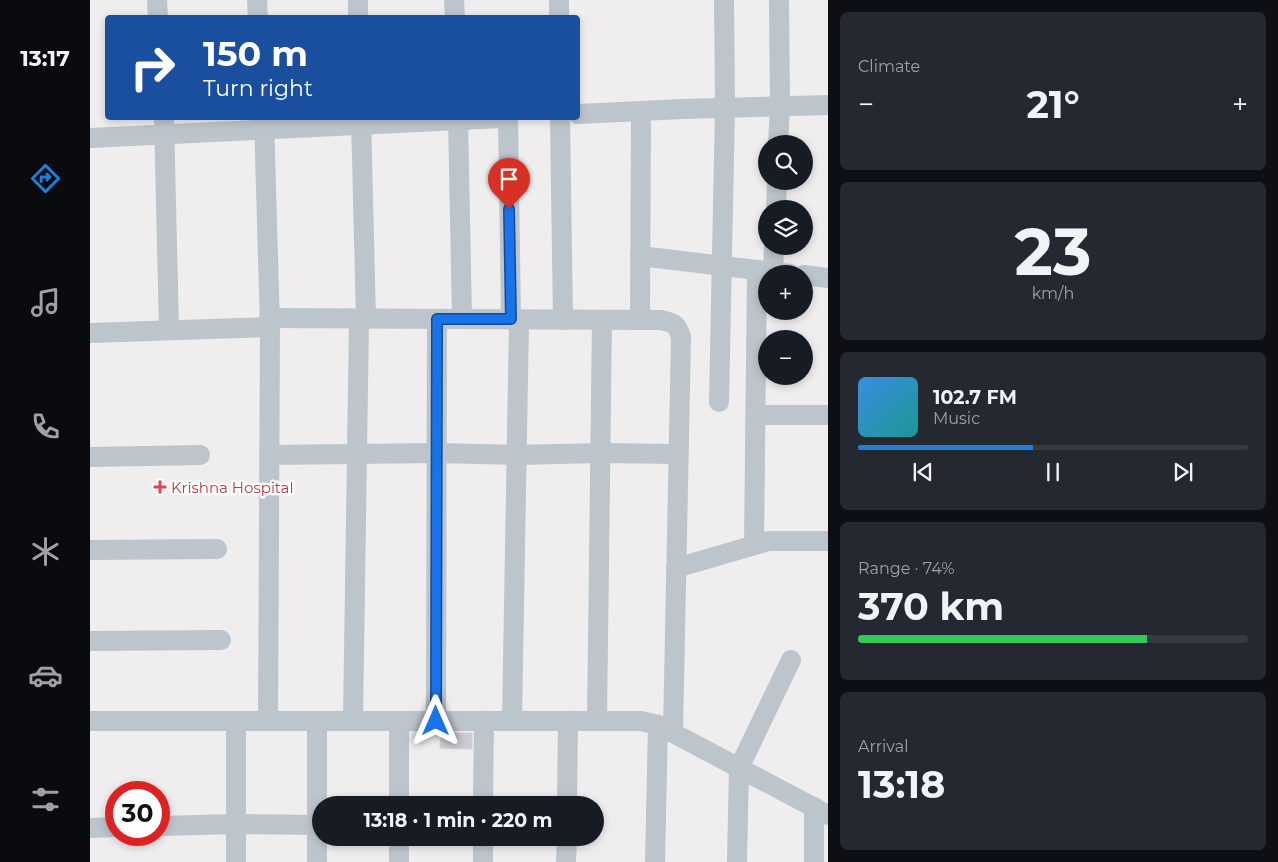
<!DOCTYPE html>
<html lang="en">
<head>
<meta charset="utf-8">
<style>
	:root { --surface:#171b24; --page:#242831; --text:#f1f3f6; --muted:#9ea1a6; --line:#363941; --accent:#217dd5 }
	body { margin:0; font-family:Montserrat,sans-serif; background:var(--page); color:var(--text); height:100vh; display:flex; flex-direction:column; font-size:19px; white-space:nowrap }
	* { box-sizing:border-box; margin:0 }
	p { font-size:16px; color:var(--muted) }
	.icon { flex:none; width:28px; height:28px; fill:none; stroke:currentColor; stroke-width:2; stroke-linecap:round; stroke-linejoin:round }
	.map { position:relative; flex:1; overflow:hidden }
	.details { display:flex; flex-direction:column; gap:12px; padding:12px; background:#0d0f14; width:450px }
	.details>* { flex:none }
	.top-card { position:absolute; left:15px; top:15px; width:475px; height:105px; border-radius:5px; box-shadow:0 2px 8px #0003; background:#1a4fa0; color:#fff; overflow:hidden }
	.fabs { position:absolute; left:668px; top:135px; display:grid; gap:10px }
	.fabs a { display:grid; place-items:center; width:55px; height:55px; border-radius:50%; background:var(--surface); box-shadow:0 2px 8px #0003; font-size:25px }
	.speed { position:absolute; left:15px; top:781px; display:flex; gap:10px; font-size:25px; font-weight:700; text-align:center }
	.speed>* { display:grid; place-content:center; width:65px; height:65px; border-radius:50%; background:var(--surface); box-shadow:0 2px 8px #0003; line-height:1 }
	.speed .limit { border:8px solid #d22; background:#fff; color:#111 }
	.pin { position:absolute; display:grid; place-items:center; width:42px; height:42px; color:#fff; margin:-51px -21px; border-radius:50% 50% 50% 0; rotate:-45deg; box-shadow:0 0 5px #0007 }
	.pin .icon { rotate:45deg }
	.me { position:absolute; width:55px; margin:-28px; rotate:0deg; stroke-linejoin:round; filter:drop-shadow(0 0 4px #0008) }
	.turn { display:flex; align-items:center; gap:18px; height:105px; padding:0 15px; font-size:22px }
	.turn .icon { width:65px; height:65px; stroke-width:2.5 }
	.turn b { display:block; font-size:35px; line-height:42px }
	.big { font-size:38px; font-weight:700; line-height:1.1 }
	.details .card { flex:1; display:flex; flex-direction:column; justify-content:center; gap:8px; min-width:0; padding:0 18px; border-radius:8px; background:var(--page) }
	.details .dial { align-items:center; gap:0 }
	.dial b { font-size:65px; line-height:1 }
	.song { display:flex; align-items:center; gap:15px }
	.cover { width:60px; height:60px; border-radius:8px; background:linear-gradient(135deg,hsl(210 70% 55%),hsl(180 70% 35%)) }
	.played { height:5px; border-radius:2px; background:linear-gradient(90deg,var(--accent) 45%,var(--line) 45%) }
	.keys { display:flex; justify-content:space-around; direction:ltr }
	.heat { display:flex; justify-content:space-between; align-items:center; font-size:28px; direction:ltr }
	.charge { height:8px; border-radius:4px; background:linear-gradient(90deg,#34c759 74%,var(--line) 0) }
	.trip { position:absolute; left:222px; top:796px; width:292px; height:50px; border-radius:25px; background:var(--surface); box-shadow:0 2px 8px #0003; font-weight:700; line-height:50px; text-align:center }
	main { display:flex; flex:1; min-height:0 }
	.tab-bar { display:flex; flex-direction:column; width:90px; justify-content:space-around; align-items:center; background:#090b0e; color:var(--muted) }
	.tab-bar .icon { width:35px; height:35px }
	.tab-bar .on { color:var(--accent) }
	.tab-bar b { font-size:22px; color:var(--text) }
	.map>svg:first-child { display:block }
</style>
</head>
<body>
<main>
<nav class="tab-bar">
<b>13:17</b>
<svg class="icon on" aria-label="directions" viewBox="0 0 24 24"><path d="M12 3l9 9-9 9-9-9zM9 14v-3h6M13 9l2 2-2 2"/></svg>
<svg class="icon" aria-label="music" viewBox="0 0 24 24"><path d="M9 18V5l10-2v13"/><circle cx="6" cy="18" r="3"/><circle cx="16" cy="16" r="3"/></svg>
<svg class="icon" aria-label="phone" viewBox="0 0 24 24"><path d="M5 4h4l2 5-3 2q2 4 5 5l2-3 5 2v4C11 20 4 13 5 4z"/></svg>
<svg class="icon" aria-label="climate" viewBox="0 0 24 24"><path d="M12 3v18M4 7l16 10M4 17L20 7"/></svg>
<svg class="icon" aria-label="car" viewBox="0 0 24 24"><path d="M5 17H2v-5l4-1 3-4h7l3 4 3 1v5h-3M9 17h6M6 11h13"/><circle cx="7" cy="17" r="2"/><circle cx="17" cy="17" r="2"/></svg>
<svg class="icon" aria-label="filters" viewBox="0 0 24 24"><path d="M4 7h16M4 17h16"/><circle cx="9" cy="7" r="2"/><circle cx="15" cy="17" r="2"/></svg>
</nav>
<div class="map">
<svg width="738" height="862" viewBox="0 0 738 862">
	<rect width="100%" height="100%" fill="#efeded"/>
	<polygon fill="#caccd1" stroke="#d1d3d8" points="351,733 382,733 382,749 350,748"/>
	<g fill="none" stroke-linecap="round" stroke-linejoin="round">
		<g stroke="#bbc5cb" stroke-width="20">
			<polyline points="67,0 68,18"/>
			<polyline points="167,0 168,18"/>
			<polyline points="268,0 268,18"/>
			<polyline points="364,0 365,18"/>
			<polyline points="469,0 469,18"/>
			<polyline points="488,114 593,109 738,105"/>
			<polyline points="74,118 79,330"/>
			<polyline points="174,118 180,327 178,721"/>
			<polyline points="271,118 276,319"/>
			<polyline points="368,118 372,319"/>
			<polyline points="418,118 421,319"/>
			<polyline points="470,118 473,320"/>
			<polyline points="0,138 411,118"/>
			<polyline points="688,144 690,106 689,0"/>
			<polyline points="686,209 687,181"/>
			<polyline points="550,256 700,274"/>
			<polyline points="683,272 684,246"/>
			<polyline points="714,275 738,278"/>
			<path d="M 179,318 L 571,320 C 584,323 587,324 591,337 L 583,733"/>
			<polyline points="550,320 551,111"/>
			<polyline points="0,333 180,327"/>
			<polyline points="629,402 635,108 634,0"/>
			<polyline points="666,415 738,415"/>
			<polyline points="179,455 347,453 427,455 510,453 588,454"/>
			<polyline points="0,457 110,455"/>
			<polyline points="664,545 667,270"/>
			<polyline points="0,550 127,549"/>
			<polyline points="586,568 679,541 738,541"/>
			<polyline points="0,641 131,640"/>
			<polyline points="0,721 551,721 568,725 738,815"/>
			<polyline points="146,721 146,862"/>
			<polyline points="263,721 269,319"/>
			<polyline points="346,721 347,319"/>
			<polyline points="422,721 429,320"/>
			<polyline points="507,721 512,320"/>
			<polyline points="309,805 309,721"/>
			<polyline points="393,805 394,721"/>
			<polyline points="477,805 478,721"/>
			<polyline points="69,826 146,824 231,825"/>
			<polyline points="0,828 26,827"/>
			<polyline points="393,838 393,862"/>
			<polyline points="227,862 227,721"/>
			<polyline points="309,862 309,838"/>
			<polyline points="476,862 477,838"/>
			<polyline points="565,862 568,725"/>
			<polyline points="647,862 649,768 701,660"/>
			<polyline points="724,862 724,807"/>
		</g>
	</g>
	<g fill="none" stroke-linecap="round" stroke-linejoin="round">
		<g stroke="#114b97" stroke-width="12">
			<polyline id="route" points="346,721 347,319 421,319 419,209"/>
		</g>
		<use href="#route" stroke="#1a73e8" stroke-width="9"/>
	</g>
	<path fill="#e0444e" stroke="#fff" stroke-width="2" d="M67.5 479.5h5v5h5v5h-5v5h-5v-5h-5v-5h5z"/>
	<g text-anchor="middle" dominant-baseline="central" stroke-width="5" stroke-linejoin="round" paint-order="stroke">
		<g font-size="15" fill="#be3a42" stroke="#fff" text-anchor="start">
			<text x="81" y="487">Krishna Hospital</text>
		</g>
	</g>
</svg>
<div class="fabs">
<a><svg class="icon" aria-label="search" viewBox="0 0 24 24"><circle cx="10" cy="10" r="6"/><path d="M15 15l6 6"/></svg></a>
<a><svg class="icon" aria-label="layers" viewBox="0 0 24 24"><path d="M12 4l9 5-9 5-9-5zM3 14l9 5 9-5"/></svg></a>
<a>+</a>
<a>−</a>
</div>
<div class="speed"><div class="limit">30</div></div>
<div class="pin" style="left:419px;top:209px;background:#d93025"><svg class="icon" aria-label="arrive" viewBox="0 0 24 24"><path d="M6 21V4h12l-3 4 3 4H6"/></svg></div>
<svg class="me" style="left:346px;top:721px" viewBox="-20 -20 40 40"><path d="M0-17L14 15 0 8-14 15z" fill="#1a73e8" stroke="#fff" stroke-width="4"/></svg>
<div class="trip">13:18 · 1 min · 220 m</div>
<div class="top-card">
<div class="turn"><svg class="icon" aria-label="right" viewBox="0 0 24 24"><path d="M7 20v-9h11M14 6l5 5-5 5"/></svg><div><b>150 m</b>Turn right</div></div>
</div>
</div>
<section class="details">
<div class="card"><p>Climate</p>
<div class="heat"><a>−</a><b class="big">21°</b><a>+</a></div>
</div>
<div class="card dial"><b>23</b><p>km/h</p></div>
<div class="card">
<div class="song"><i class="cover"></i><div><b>102.7 FM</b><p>Music</p></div></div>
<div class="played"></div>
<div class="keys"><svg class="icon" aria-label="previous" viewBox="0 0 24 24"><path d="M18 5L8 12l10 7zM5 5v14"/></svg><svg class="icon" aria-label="pause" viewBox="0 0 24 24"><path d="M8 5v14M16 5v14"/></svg><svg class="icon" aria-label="next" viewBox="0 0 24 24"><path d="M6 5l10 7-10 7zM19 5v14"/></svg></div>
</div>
<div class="card"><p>Range · 74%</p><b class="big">370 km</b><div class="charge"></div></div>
<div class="card"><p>Arrival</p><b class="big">13:18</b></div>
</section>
</main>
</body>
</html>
